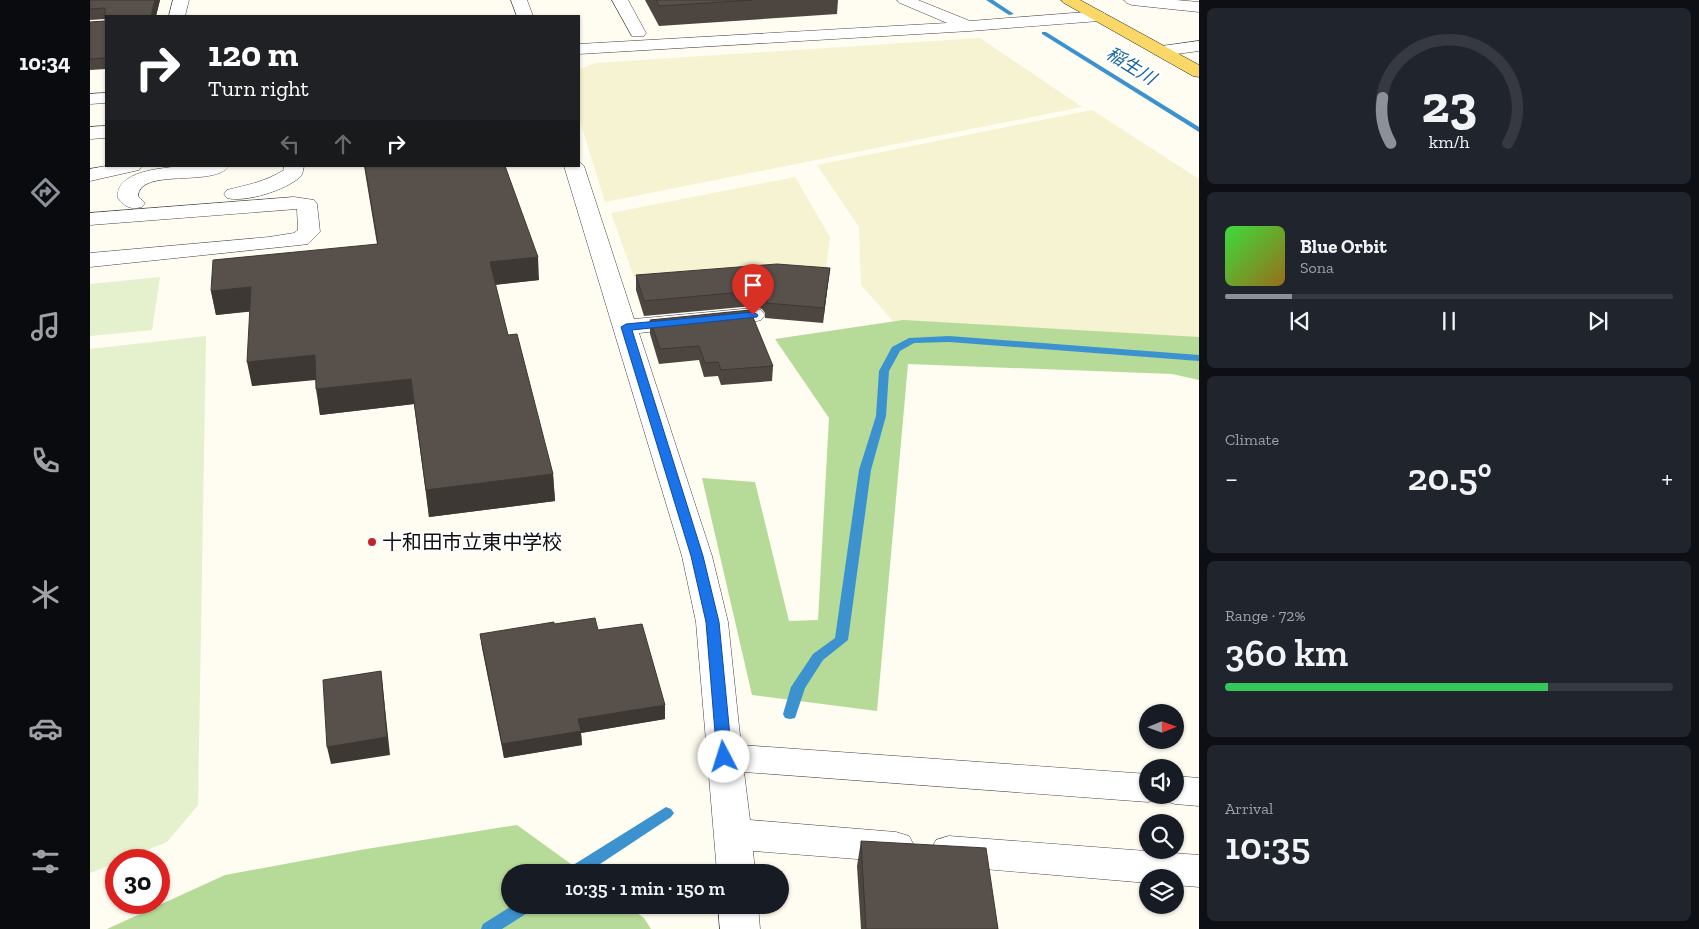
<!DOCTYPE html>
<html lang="en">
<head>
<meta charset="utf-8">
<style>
	:root { --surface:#171b24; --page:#20242c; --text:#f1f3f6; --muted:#9ea1a6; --line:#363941; --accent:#8c9099 }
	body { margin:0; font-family:"Zilla Slab","Noto Sans JP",serif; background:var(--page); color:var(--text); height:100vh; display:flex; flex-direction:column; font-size:19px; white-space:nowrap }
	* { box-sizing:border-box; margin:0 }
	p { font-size:16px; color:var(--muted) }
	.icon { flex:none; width:28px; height:28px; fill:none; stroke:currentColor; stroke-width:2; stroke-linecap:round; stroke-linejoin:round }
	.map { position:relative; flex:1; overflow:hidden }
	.panel { display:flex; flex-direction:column; gap:8px; padding:8px; background:#0d0f14; width:500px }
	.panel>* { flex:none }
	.banner { position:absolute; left:15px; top:15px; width:475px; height:152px; border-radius:0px; box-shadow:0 1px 4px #0004; background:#202124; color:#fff; overflow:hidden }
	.needle { width:32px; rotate:89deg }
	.controls { position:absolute; left:1049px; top:704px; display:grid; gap:10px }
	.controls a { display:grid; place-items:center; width:45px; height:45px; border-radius:50%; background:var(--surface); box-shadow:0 1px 4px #0004; font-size:25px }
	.speed { position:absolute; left:15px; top:849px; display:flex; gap:10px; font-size:25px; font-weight:700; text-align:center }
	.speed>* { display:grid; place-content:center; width:65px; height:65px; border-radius:50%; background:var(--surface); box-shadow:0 1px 4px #0004; line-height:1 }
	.speed .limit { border:8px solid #d22; background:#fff; color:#111 }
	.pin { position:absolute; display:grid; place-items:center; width:42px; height:42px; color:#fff; margin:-51px -21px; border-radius:50% 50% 50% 0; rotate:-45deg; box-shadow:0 0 5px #0007 }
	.pin .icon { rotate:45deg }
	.me { position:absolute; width:55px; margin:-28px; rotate:355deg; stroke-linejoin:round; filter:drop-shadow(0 0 4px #0008) }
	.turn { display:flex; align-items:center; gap:18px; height:105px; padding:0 20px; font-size:22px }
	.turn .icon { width:65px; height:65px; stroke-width:2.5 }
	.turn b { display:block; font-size:35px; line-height:42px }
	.lanes { display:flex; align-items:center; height:48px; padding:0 20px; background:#0003; justify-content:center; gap:25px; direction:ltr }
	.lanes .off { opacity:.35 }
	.big { font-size:38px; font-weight:600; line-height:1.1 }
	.panel .card { flex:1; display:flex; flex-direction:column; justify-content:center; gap:8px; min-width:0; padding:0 18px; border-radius:8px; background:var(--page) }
	.panel .dial { align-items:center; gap:0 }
	.dial svg { height:130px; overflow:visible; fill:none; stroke:var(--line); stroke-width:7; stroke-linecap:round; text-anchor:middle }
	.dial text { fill:var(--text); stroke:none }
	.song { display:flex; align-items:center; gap:15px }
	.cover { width:60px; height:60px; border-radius:8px; background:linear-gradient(135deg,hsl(120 70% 55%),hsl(40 70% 35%)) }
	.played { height:5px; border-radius:2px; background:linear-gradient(90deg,var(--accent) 15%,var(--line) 15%) }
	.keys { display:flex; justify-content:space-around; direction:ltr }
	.heat { display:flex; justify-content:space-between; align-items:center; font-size:28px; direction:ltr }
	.charge { height:8px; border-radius:4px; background:linear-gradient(90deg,#34c759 72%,var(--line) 0) }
	.trip { position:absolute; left:411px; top:864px; width:288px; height:50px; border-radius:25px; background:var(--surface); box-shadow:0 1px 4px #0004; font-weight:600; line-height:50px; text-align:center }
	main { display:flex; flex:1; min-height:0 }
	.tabs { display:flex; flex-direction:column; width:90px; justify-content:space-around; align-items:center; background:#090b0e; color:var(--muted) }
	.tabs .icon { width:35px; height:35px }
	.tabs .on { color:var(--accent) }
	.tabs b { font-size:22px; color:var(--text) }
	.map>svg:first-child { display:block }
</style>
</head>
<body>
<main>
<nav class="tabs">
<b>10:34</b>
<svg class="icon on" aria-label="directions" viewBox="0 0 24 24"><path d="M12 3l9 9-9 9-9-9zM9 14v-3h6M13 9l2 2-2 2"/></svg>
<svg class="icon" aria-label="music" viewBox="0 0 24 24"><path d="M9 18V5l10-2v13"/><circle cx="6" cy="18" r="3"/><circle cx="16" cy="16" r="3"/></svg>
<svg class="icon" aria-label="phone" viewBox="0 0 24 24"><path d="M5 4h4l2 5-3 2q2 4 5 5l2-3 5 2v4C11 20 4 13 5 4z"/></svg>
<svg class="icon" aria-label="climate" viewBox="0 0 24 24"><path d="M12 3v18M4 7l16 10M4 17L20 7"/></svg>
<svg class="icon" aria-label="car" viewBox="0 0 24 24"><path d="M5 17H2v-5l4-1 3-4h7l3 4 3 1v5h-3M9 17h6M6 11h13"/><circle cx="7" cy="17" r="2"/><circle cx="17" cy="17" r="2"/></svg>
<svg class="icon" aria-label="filters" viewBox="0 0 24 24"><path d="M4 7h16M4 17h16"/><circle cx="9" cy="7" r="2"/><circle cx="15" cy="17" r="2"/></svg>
</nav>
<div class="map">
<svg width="1109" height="929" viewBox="0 0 1109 929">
	<rect width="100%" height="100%" fill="#fffcf1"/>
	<g fill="#f5f3d1">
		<polygon points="890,38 992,107 515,202 489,118 489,69 506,63"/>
		<polygon points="1002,110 1109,179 1109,338 803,321 771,285 769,227 727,165"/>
		<polygon points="705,177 740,237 736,269 545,280 521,213"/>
	</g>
	<g fill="#b6db99">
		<polygon points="813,320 1109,337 1109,380 1082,374 818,364 787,711 662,695 612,478 665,482 699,621 728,620 739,418 685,339"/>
		<polygon points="427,825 492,872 420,872 420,905 536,905 554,918 561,929 17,929 135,875 270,850"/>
	</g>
	<g fill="#e4f1cc">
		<polygon points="70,277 62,330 0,336 0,284"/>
		<polygon points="116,336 108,805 77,842 32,860 26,860 26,863 0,873 0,349"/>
	</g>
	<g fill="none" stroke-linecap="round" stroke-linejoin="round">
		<g fill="#3c92ce" fill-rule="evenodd">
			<polygon points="896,0 903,0 924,14 919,15"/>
			<polygon points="952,32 956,32 1109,127 1109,132 952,34"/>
			<polygon points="859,336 1109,355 1109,361 859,342 824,343 810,351 799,371 796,416 781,470 758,640 733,660 715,688 705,718 700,719 695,718 693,714 701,687 723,654 745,638 769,470 786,416 789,371 802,347 819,338"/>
			<polygon points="576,807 581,809 584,813 581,817 498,872 478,872 480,867"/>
			<polygon points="423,905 444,905 442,910 412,929 391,929 393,924"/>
		</g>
		<g stroke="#424242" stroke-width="1">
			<g id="minor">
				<polygon points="83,0 99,0 95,16 79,16"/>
				<polygon points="421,0 437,0 443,16 427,16"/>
				<polygon points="522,0 538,0 556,33 554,36 542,36"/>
				<polygon points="807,0 828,0 880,21 1009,11 1014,13 1017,16 1014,19 1009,21 880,31 489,54 489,44 857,23 810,3"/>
				<polygon points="1034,0 1086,0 1109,2 1109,12 1042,5 1037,3"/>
				<polygon points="1109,41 1109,51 1072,56 1066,54 1064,51 1066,48 1072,46"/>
				<polygon points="16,93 16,103 0,104 0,94"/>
				<polygon points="16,126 16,138 0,139 0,127"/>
				<polygon points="489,161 494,166 544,319 663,308 671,310 675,315 671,320 663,322 549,333 622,556 638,622 651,745 1058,774 1058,795 1085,795 1085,776 1109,778 1109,806 1085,804 1072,800 1071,798 1058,802 654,772 660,820 806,832 819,836 825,847 819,858 806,862 663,851 665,872 627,872 606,622 592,556 474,166 489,166"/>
				<polygon points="16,166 52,166 49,170 0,181 0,169"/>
				<path d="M 99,166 L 139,166 C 124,188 50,167 48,196 L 55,203 L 52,207 C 41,210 35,207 28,198 C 24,169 81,167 99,166 Z"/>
				<path d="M 194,166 L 214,166 C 213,170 213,174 210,177 C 196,190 155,203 137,198 L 134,194 L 137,190 C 157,185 175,182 194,170 Z"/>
				<polygon points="204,197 224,200 227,204 230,232 218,244 210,245 0,267 0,253 179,237 204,233 208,230 207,209 0,225 0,213"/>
				<polygon points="859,836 1109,855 1109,887 1085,885 1085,878 1058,878 1058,883 859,866 846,862 840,851 846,840"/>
				<polygon points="628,905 668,905 670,929 630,929"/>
			</g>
		</g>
		<g stroke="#202020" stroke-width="1">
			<polygon id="major" points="971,0 990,0 1109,65 1109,77 1103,76 974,3"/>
		</g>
		<use href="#minor" fill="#fff" fill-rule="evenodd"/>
		<use href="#major" fill="#f9d867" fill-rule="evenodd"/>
	</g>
	<g fill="#4c4540">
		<polygon points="0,0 70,0 66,16 16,16 16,69 0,70 0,22 15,21 15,19 0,20"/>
		<polygon points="555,0 748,0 747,14 569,26"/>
		<polygon points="274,166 415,166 449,280 405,285 418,335 463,474 465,501 339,517 324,404 230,415 226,380 162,386 160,311 126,315 121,291 287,244"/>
		<polygon points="740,268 733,323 675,318 675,313 672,309 663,306 554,316 546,290 546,275"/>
		<polygon points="560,320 683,366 682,381 631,385 628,376 614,377 609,360 569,364 560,334"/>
		<polygon points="464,624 508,630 575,719 491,733 492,745 414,758 392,648 390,634"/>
		<polygon points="771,841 908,929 771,929 767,866"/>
	</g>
	<g fill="#3e3834">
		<polygon points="65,0 70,0 66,16 61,16"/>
		<polygon points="448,257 449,280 401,285 400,262"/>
		<polygon points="740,268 738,283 733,323 734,308"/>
		<polygon points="161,287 166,311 126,315 121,291"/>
		<polygon points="225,355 229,379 162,386 157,362"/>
		<polygon points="321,379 324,404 230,415 226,389"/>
		<polygon points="463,474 465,501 339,517 336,490"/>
		<polygon points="291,671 293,689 300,755 241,764 237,747"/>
		<polygon points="575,705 575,719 491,733 492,745 414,758 412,744 488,719"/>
	</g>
	<g fill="#58504b" stroke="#3e3834">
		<polygon points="0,0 65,0 61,16 16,16 16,58 0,59 0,22 15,21 15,8 0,9"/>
		<polygon points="566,0 663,0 569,6"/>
		<polygon points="275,166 415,166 448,257 400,262 418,335 427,334 463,474 336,490 321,379 226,389 225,355 157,362 161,287 121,291 123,260 288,244"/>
		<polygon points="687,264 740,268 734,308 676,303 678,300 673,294 664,291 554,301 546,275"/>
		<polygon points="660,310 683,366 631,370 628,362 615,363 609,346 570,349 560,320"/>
		<polygon points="505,618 508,630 552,624 575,705 488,719 491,731 412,744 390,634 464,622 464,624"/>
		<polygon points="291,671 297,737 237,747 233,680"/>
		<polygon points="771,841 896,848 908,929 776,929"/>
	</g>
	<polygon fill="#1a73e8" stroke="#114b97" points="663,312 668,315 667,317 542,330 613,556 629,622 642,757 640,761 634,762 629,761 627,757 616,622 601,556 531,327 536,324"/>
	<circle fill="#c1252a" stroke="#fff" stroke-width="2" cx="282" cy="542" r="5"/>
	<g text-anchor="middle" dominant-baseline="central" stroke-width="5" stroke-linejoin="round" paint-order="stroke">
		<g font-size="18" font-style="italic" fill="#1663a3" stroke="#fff">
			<text transform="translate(1041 66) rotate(32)">稲生川</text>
		</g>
		<g font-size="20" fill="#0f0f0f" stroke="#fff" text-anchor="start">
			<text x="292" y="542">十和田市立東中学校</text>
		</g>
	</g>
</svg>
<div class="controls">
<a><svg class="needle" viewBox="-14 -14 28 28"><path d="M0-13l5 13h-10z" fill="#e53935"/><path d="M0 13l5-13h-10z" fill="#9ea1a6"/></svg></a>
<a><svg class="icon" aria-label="sound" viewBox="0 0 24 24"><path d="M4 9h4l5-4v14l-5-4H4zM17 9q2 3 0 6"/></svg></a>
<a><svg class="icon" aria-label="search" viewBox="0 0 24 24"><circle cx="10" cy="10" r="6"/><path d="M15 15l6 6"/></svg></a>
<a><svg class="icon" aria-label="layers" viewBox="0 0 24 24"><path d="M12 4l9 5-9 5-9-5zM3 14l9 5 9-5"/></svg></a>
</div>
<div class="speed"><div class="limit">30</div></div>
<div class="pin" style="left:663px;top:315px;background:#d93025"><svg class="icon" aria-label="arrive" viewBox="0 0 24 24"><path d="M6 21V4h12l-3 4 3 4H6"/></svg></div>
<svg class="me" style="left:634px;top:757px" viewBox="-20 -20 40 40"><circle r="19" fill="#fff"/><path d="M0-13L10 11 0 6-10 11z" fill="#1a73e8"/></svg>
<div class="trip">10:35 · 1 min · 150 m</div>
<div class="banner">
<div class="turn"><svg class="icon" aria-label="right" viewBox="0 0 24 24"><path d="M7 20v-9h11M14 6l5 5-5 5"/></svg><div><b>120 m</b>Turn right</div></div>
<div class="lanes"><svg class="icon off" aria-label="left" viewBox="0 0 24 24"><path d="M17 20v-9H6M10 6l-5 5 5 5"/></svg><svg class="icon off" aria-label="ahead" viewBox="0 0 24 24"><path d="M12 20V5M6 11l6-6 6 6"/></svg><svg class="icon" aria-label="right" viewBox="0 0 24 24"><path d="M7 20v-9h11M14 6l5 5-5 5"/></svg></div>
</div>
</div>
<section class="panel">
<div class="card dial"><svg viewBox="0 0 100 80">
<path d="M14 69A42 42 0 1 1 86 69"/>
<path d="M14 69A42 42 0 0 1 9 41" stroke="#8c9099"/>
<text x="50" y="56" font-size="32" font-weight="700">23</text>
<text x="50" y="72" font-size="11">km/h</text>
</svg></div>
<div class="card">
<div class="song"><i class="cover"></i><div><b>Blue Orbit</b><p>Sona</p></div></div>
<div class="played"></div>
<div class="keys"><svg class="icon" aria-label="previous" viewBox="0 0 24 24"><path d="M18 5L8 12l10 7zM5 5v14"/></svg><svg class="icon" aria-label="pause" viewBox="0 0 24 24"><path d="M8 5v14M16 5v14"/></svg><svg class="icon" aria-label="next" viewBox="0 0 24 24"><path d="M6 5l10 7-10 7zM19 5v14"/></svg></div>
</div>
<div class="card"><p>Climate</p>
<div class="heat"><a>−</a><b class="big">20.5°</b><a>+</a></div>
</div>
<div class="card"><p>Range · 72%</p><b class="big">360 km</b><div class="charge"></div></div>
<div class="card"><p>Arrival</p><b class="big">10:35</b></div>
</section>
</main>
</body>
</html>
